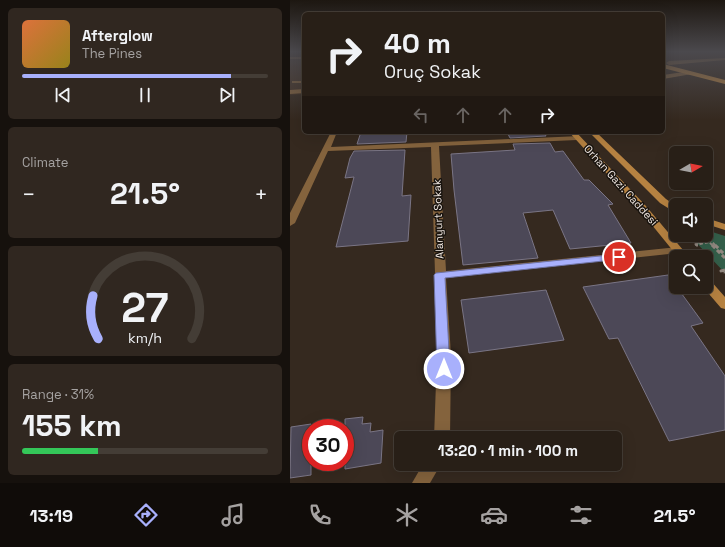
<!DOCTYPE html>
<html lang="en">
<head>
<meta charset="utf-8">
<style>
	:root { --surface:#281f17; --page:#302720; --text:#f1f3f6; --muted:#a5a2a1; --line:#443d36; --accent:#a8b0fc }
	body { margin:0; font-family:"Space Grotesk",sans-serif; background:var(--page); color:var(--text); height:100vh; display:flex; flex-direction:column; font-size:15px; white-space:nowrap }
	* { box-sizing:border-box; margin:0 }
	p { font-size:13px; color:var(--muted) }
	.icon { flex:none; width:22px; height:22px; fill:none; stroke:currentColor; stroke-width:2; stroke-linecap:round; stroke-linejoin:round }
	.map { position:relative; flex:1; overflow:hidden }
	.drawer { display:flex; flex-direction:column; gap:8px; padding:8px; background:#16110d; width:290px }
	.drawer>* { flex:none }
	.banner { position:absolute; left:12px; top:12px; width:363px; height:122px; border-radius:6px; box-shadow:0 4px 16px #0002,0 0 0 1px var(--line); background:#281f17; color:var(--text); overflow:hidden }
	.needle { width:26px; rotate:80deg }
	.tools { position:absolute; left:379px; top:146px; display:grid; gap:8px }
	.tools a { display:grid; place-items:center; width:44px; height:44px; border-radius:6px; background:var(--surface); box-shadow:0 4px 16px #0002,0 0 0 1px var(--line); font-size:20px }
	.speed { position:absolute; left:12px; top:419px; display:flex; gap:8px; font-size:20px; font-weight:700; text-align:center }
	.speed>* { display:grid; place-content:center; width:52px; height:52px; border-radius:50%; background:var(--surface); box-shadow:0 4px 16px #0002,0 0 0 1px var(--line); line-height:1 }
	.speed .limit { border:6px solid #d22; background:#fff; color:#111 }
	.pin { position:absolute; display:grid; place-items:center; width:34px; height:34px; color:#fff; margin:-17px; border:2px solid #fff; border-radius:50%; box-shadow:0 1px 4px #0007 }
	.me { position:absolute; width:44px; margin:-22px; rotate:0deg; stroke-linejoin:round; filter:drop-shadow(0 0 3px #0008) }
	.turn { display:flex; align-items:center; gap:14px; height:84px; padding:0 16px; font-size:18px }
	.turn .icon { width:52px; height:52px; stroke-width:2.5 }
	.turn b { display:block; font-size:28px; line-height:34px }
	.lanes { display:flex; align-items:center; height:38px; padding:0 16px; background:#0003; justify-content:center; gap:20px; direction:ltr }
	.lanes .off { opacity:.35 }
	.big { font-size:30px; font-weight:600; line-height:1.1 }
	.drawer .card { flex:1; display:flex; flex-direction:column; justify-content:center; gap:6px; min-width:0; padding:0 14px; border-radius:6px; background:var(--page) }
	.drawer .dial { align-items:center; gap:0 }
	.dial svg { height:104px; overflow:visible; fill:none; stroke:var(--line); stroke-width:7; stroke-linecap:round; text-anchor:middle }
	.dial text { fill:var(--text); stroke:none }
	.song { display:flex; align-items:center; gap:12px }
	.cover { width:48px; height:48px; border-radius:6px; background:linear-gradient(135deg,hsl(20 70% 55%),hsl(50 70% 35%)) }
	.played { height:4px; border-radius:2px; background:linear-gradient(90deg,var(--accent) 85%,var(--line) 85%) }
	.keys { display:flex; justify-content:space-around; direction:ltr }
	.heat { display:flex; justify-content:space-between; align-items:center; font-size:22px; direction:ltr }
	.charge { height:6px; border-radius:3px; background:linear-gradient(90deg,#34c759 31%,var(--line) 0) }
	.trip { position:absolute; left:104px; top:431px; width:228px; height:40px; border-radius:6px; background:var(--surface); box-shadow:0 4px 16px #0002,0 0 0 1px var(--line); font-weight:600; line-height:40px; text-align:center }
	.dock { display:flex; height:64px; justify-content:space-around; align-items:center; background:#100c09; color:var(--muted) }
	.dock .icon { width:28px; height:28px }
	.dock .on { color:var(--accent) }
	.dock b { font-size:18px; color:var(--text) }
	main { display:flex; flex:1; min-height:0 }
	.map>svg:first-child { display:block }
</style>
</head>
<body>
<main>
<section class="drawer">
<div class="card">
<div class="song"><i class="cover"></i><div><b>Afterglow</b><p>The Pines</p></div></div>
<div class="played"></div>
<div class="keys"><svg class="icon" aria-label="previous" viewBox="0 0 24 24"><path d="M18 5L8 12l10 7zM5 5v14"/></svg><svg class="icon" aria-label="pause" viewBox="0 0 24 24"><path d="M8 5v14M16 5v14"/></svg><svg class="icon" aria-label="next" viewBox="0 0 24 24"><path d="M6 5l10 7-10 7zM19 5v14"/></svg></div>
</div>
<div class="card"><p>Climate</p>
<div class="heat"><a>−</a><b class="big">21.5°</b><a>+</a></div>
</div>
<div class="card dial"><svg viewBox="0 0 100 80">
<path d="M14 69A42 42 0 1 1 86 69"/>
<path d="M14 69A42 42 0 0 1 10 36" stroke="#a8b0fc"/>
<text x="50" y="56" font-size="32" font-weight="700">27</text>
<text x="50" y="72" font-size="11">km/h</text>
</svg></div>
<div class="card"><p>Range · 31%</p><b class="big">155 km</b><div class="charge"></div></div>
</section>
<div class="map">
<svg width="435" height="483" viewBox="0 0 435 483">
	<rect width="100%" height="100%" fill="#35291f"/>
	<polygon fill="#433123" points="0,57 14,57 14,94 0,95"/>
	<polygon fill="#345f4a" points="416,230 435,236 435,273 399,235 416,235"/>
	<g fill="#4c4857" stroke="#7a7585">
		<polygon points="71,132 117,132 116,142 67,144"/>
		<polygon points="217,132 254,132 256,136 220,138"/>
		<polygon points="260,143 265,152 273,151 294,180 299,180 323,204 318,205 341,243 280,249 263,210 233,213 248,258 173,265 164,190 161,154 225,150 223,144"/>
		<polygon points="115,150 112,196 121,195 118,241 46,247 64,177 55,178 60,158 64,151"/>
		<polygon points="378,275 413,323 401,326 435,376 435,430 379,441 328,338 319,339 293,287"/>
		<polygon points="256,290 274,340 179,353 171,300"/>
		<polygon points="73,417 72,424 81,423 80,432 93,430 91,463 55,469 55,419"/>
		<polygon points="21,424 21,475 0,478 1,427"/>
	</g>
	<g fill="none" stroke-linecap="round" stroke-linejoin="round">
		<g stroke="#938981" stroke-width="2" stroke-dasharray="3.5 2" stroke-linecap="butt">
			<polyline points="412,235 418,241 405,243 406,245 419,242 423,246"/>
			<polyline points="415,235 426,246"/>
		</g>
		<g stroke="#938981" stroke-width="3" stroke-dasharray="4.5 2.5" stroke-linecap="butt">
			<polyline points="406,245 408,245"/>
			<polyline points="422,245 435,258"/>
			<polyline points="425,245 435,255"/>
			<polyline points="435,270 431,271 435,272"/>
		</g>
		<rect fill="#84633d" fill-rule="evenodd" x="2" y="81" width="12" height="2"/>
		<g fill="#84633d" fill-rule="evenodd">
			<rect x="0" y="57" width="14" height="2"/>
			<polygon points="435,58 435,60 379,65 376,63 379,61"/>
			<polygon points="400,71 403,73 402,74 373,79 373,75"/>
			<polygon points="14,89 14,93 0,94 0,90"/>
			<polygon points="41,132 47,132 41,147 290,136 290,140 287,140 149,146 156,271 388,247 393,250 388,253 156,278 161,355 160,438 144,438 147,355 145,278 144,275 145,273 141,147 38,151 5,223 0,226 0,213"/>
			<polygon points="133,464 151,464 140,483 122,483"/>
		</g>
		<g fill="#b68241" fill-rule="evenodd">
			<polygon points="373,64 435,80 435,84 373,68"/>
			<polygon points="279,132 286,132 355,205 399,257 388,257 349,209"/>
			<polygon points="299,132 306,132 376,199 386,206 386,213 370,203"/>
			<polygon points="416,218 435,224 435,230 416,224"/>
			<polygon points="416,279 420,280 435,297 435,309 431,308 413,287 416,287"/>
		</g>
	</g>
	<linearGradient id="sky" x2="0" y2="1"><stop stop-color="#1d1711"/><stop offset="0.43" stop-color="#4b494d"/><stop offset="1" stop-color="#4b494d" stop-opacity="0"/></linearGradient>
	<rect width="435" height="120" fill="url(#sky)"/>
	<polygon fill="#a8b0fc" stroke="#6d72a4" points="329,254 333,257 332,259 155,278 160,369 158,373 154,374 149,373 147,369 144,275 146,273"/>
	<g text-anchor="middle" dominant-baseline="central" stroke-width="3" stroke-linejoin="round" paint-order="stroke">
		<g font-size="11" fill="#f0e7e1" stroke="#18130e">
			<text transform="translate(331 185) rotate(48)">Orhan Gazi. Caddesi</text>
			<text transform="translate(148 219) rotate(-92)">Alanyurt Sokak</text>
		</g>
	</g>
</svg>
<div class="tools">
<a><svg class="needle" viewBox="-14 -14 28 28"><path d="M0-13l5 13h-10z" fill="#e53935"/><path d="M0 13l5-13h-10z" fill="#a5a2a1"/></svg></a>
<a><svg class="icon" aria-label="sound" viewBox="0 0 24 24"><path d="M4 9h4l5-4v14l-5-4H4zM17 9q2 3 0 6"/></svg></a>
<a><svg class="icon" aria-label="search" viewBox="0 0 24 24"><circle cx="10" cy="10" r="6"/><path d="M15 15l6 6"/></svg></a>
</div>
<div class="speed"><div class="limit">30</div></div>
<div class="pin" style="left:329px;top:257px;background:#d93025"><svg class="icon" aria-label="arrive" viewBox="0 0 24 24"><path d="M6 21V4h12l-3 4 3 4H6"/></svg></div>
<svg class="me" style="left:154px;top:369px" viewBox="-20 -20 40 40"><circle r="17" fill="#a8b0fc" stroke="#fff" stroke-width="3"/><path d="M0-11L8 9 0 5-8 9z" fill="#fff"/></svg>
<div class="trip">13:20 · 1 min · 100 m</div>
<div class="banner">
<div class="turn"><svg class="icon" aria-label="right" viewBox="0 0 24 24"><path d="M7 20v-9h11M14 6l5 5-5 5"/></svg><div><b>40 m</b>Oruç Sokak</div></div>
<div class="lanes"><svg class="icon off" aria-label="left" viewBox="0 0 24 24"><path d="M17 20v-9H6M10 6l-5 5 5 5"/></svg><svg class="icon off" aria-label="ahead" viewBox="0 0 24 24"><path d="M12 20V5M6 11l6-6 6 6"/></svg><svg class="icon off" aria-label="ahead" viewBox="0 0 24 24"><path d="M12 20V5M6 11l6-6 6 6"/></svg><svg class="icon" aria-label="right" viewBox="0 0 24 24"><path d="M7 20v-9h11M14 6l5 5-5 5"/></svg></div>
</div>
</div>
</main>
<nav class="dock">
<b>13:19</b>
<svg class="icon on" aria-label="directions" viewBox="0 0 24 24"><path d="M12 3l9 9-9 9-9-9zM9 14v-3h6M13 9l2 2-2 2"/></svg>
<svg class="icon" aria-label="music" viewBox="0 0 24 24"><path d="M9 18V5l10-2v13"/><circle cx="6" cy="18" r="3"/><circle cx="16" cy="16" r="3"/></svg>
<svg class="icon" aria-label="phone" viewBox="0 0 24 24"><path d="M5 4h4l2 5-3 2q2 4 5 5l2-3 5 2v4C11 20 4 13 5 4z"/></svg>
<svg class="icon" aria-label="climate" viewBox="0 0 24 24"><path d="M12 3v18M4 7l16 10M4 17L20 7"/></svg>
<svg class="icon" aria-label="car" viewBox="0 0 24 24"><path d="M5 17H2v-5l4-1 3-4h7l3 4 3 1v5h-3M9 17h6M6 11h13"/><circle cx="7" cy="17" r="2"/><circle cx="17" cy="17" r="2"/></svg>
<svg class="icon" aria-label="filters" viewBox="0 0 24 24"><path d="M4 7h16M4 17h16"/><circle cx="9" cy="7" r="2"/><circle cx="15" cy="17" r="2"/></svg>
<b>21.5°</b>
</nav>
</body>
</html>
